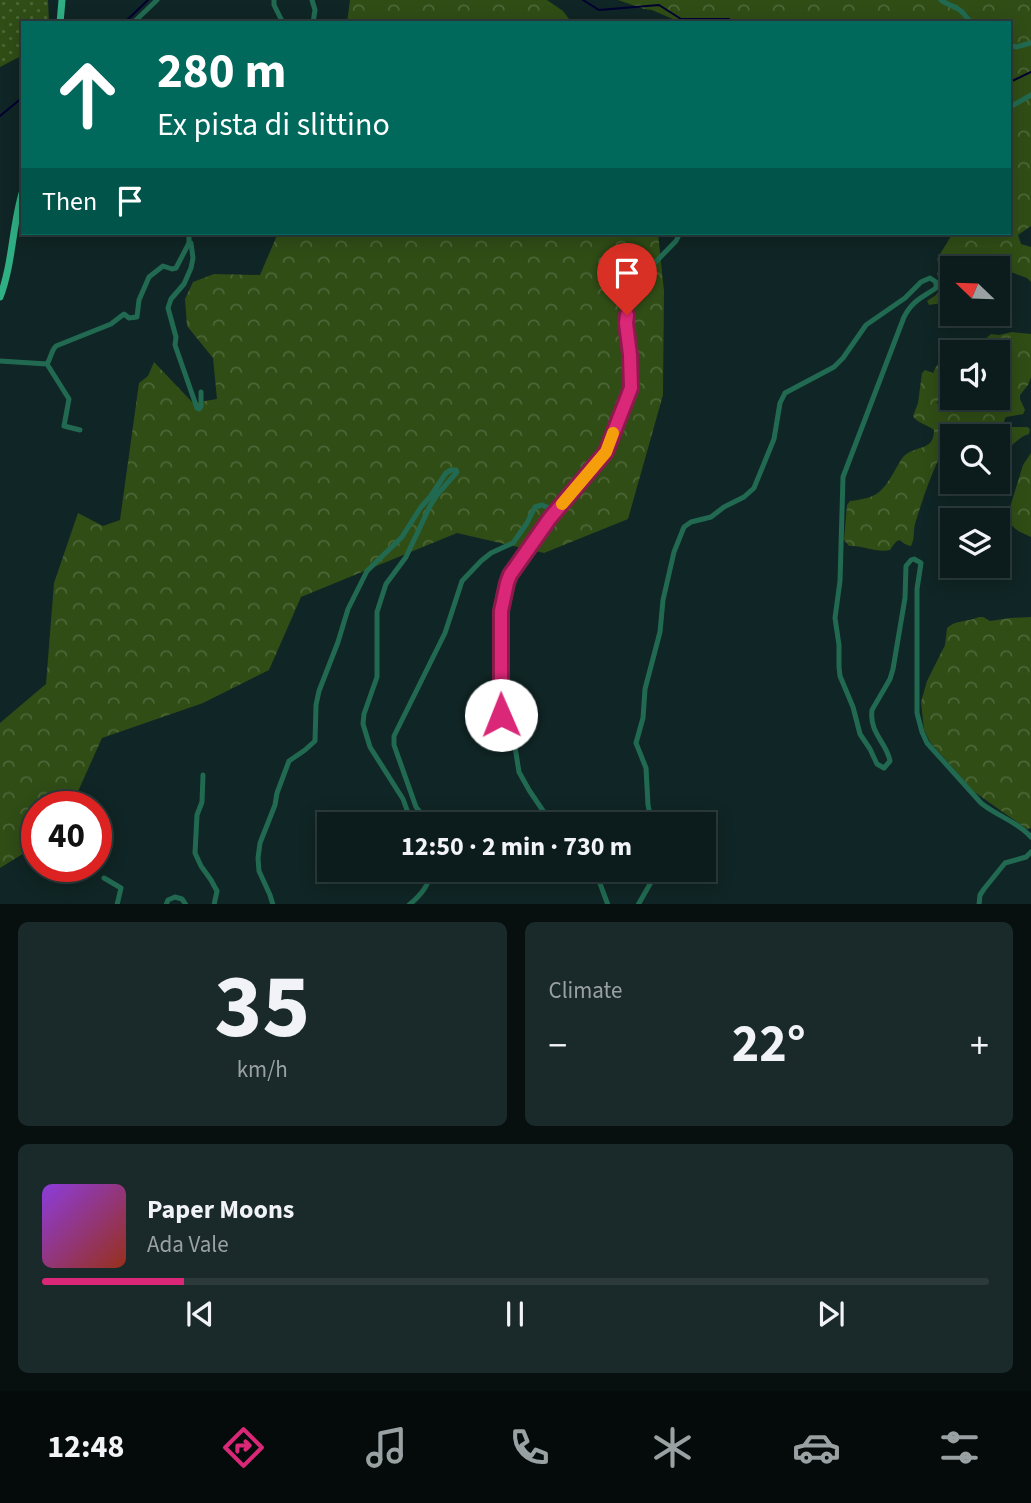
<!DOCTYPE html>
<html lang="en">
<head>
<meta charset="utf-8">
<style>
	:root { --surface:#0c1c1c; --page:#1a2929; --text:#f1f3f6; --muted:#9aa1a3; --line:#2c3a3b; --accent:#db2777 }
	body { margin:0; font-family:"Source Sans 3",sans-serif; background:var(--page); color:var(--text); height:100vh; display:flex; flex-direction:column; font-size:26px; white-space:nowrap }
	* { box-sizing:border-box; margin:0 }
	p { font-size:23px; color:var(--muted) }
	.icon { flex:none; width:38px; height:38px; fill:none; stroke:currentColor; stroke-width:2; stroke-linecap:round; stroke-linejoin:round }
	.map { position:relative; height:904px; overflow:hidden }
	.drawer { display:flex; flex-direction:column; gap:18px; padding:18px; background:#070f0f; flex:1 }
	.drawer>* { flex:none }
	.banner { position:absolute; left:21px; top:21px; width:990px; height:214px; border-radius:0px; box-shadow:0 4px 18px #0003,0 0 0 2px var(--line); background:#00695c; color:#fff; overflow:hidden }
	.needle { width:46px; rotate:293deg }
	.tools { position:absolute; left:940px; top:256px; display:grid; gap:14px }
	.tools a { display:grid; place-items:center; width:70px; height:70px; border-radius:0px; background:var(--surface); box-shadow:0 4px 18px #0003,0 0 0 2px var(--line); font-size:35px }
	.speed { position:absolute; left:21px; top:791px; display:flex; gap:14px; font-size:35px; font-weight:700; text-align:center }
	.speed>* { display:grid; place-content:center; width:91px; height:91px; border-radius:50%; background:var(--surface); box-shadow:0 4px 18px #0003,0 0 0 2px var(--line); line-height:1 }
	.speed .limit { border:10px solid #d22; background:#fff; color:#111 }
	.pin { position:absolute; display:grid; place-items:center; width:60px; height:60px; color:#fff; margin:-72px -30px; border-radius:50% 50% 50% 0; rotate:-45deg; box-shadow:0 0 7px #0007 }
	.pin .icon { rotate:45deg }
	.me { position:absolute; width:77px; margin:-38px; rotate:359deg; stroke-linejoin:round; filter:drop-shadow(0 0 5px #0008) }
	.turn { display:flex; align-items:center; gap:24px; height:147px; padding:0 21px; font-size:32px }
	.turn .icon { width:91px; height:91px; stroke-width:2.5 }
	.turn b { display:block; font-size:49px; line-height:60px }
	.then { display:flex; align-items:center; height:66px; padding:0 21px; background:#0003; gap:14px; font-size:26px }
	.big { font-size:52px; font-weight:700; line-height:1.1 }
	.drawer .tile { flex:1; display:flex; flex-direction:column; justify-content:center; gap:10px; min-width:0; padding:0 24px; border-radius:10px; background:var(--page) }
	.drawer .dial { align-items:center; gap:0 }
	.dial b { font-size:91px; line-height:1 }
	.song { display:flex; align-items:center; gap:21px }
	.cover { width:84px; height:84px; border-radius:10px; background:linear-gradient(135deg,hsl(270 70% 55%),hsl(10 70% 35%)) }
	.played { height:7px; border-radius:4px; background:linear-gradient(90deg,var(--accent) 15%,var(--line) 15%) }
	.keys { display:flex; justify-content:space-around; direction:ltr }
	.heat { display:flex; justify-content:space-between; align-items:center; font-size:38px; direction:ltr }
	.drawer .tiles { flex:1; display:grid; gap:18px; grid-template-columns:1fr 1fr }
	.tile:last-child { grid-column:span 2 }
	.trip { position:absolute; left:317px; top:812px; width:399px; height:70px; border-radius:0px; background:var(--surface); box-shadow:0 4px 18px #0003,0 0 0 2px var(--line); font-weight:700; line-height:70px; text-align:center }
	.tab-bar { display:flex; height:112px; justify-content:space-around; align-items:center; background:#050b0b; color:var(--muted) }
	.tab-bar .icon { width:49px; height:49px }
	.tab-bar .on { color:var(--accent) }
	.tab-bar b { font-size:32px; color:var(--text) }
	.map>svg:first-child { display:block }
</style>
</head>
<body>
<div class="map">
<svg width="1031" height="905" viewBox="0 0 1031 905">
	<defs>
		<pattern id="grass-dots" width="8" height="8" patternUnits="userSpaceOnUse" patternTransform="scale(1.75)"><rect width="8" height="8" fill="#304d16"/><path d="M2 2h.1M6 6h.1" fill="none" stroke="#4d6637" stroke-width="1.8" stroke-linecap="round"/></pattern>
		<pattern id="forest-crowns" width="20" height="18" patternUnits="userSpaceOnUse" patternTransform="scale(1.75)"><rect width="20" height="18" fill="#304d16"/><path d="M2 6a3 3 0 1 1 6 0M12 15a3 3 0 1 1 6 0" fill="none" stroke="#4d6637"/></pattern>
	</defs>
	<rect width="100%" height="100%" fill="#102525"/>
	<polygon fill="url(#grass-dots)" points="0,0 48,0 49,23 23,23 23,55 0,67"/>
	<g fill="url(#forest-crowns)">
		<polygon points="350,0 547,0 563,11 572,23 347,23"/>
		<polygon points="618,0 1031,0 1031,226 1018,235 1021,244 1031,247 1031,282 1027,278 1003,269 998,271 998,268 952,268 952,301 929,305 927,301 936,295 941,288 940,279 937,274 941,267 937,259 953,233 1010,233 1010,23 682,23 652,10 644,9"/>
		<polygon points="278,233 658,233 664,291 663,395 628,519 544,553 457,533 301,597 269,670 203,703 102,738 71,807 37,807 37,845 0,868 0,723 46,684 54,583 78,513 103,526 120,520 139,383 148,376 154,362 193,403 217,399 213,358 187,326 185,299 193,282 214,274 260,275"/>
		<path d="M 1012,332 L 1031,334 L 1031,377 L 1028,385 L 1020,395 L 1020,399 L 1025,410 L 1023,414 L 1006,417 L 1004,421 L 1005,425 L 1009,427 L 1027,427 L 1030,429 L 1029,434 C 1017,437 1011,450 998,453 L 998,436 L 952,436 L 952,457 L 947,454 L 940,456 C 930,477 922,501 915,524 C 913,532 915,538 911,546 C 898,544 902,532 890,550 C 875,553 864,545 849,546 L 844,540 L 847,505 L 850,501 C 876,498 881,494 894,472 C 897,467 900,461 903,457 C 916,444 934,452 934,430 C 928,425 917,423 913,416 L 918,403 L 922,373 L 925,370 L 933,373 L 937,365 L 945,360 L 952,364 C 952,376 947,376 943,386 C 941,392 940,397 937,403 L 940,406 L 947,400 L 952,390 L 952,397 L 998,397 L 998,382 L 1004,379 L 1006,375 L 998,366 L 998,352 L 979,352 L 975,348 L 976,344 L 984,340 L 991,334 L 999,335 Z"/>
		<path d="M 1031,453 L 1031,537 C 1019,532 1009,528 1008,514 L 1023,465 Z"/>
		<path d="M 979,617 L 983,617 L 990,621 L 1010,618 L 1031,617 L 1031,828 L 1027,829 L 973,791 L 930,742 L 924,730 L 921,702 L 927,681 L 945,645 L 947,628 C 955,620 968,622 979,617 Z"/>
	</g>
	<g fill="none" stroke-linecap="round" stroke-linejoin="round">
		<g stroke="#010033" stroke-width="2">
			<polyline points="583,0 599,10 659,5 681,19 729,19 734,23"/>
			<polyline points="124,23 148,0"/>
			<polyline points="1010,82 1031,72"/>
			<polyline points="0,116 23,97"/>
		</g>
		<g stroke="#216a51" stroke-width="5">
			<polyline points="274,0 274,5 283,23"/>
			<polyline points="312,0 315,10 313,23"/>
			<path d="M 941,0 C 947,5 955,6 961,11 C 966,15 966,19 973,23"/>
			<polyline points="133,23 157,0"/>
			<polyline points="1010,45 1016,47 1031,43"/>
			<polyline points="1010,107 1031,95"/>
			<polyline points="189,243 191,243 193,258 191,268 184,284 171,299 168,308 176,337 175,345 197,408 199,409 201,406 201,392"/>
			<polyline points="0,361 47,364 69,399 64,426 80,430"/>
			<path d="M 47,364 C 51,358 51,351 56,346 L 111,324 L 124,314 L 129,318 L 137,317 L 139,300 L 149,277 L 163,266 L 172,269 L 176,268 L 189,243 L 189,233"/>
			<polyline points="544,526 605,452 631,388 630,355 626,323 630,309 630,296 640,283 645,273 676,241 680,233"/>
			<polyline points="203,775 202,802 197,815 195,853 201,866 211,880 217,891 214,905"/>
			<polyline points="430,824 416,807 394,745 394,736 445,633 462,581 481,561 491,553 513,543 527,523 535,507 542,505 549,508 539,530 509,577 504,594 501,611 500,706 506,731 515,747 519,772 529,790 552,824"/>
			<path d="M 652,824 L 648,805 L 646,768 L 636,743 L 643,718 L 645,689 L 660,632 L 663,600 L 674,552 L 684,527 L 691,522 L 711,517 L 724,507 L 744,497 L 754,488 L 774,439 L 780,403 L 785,393 L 834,367 L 843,358 L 866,325 L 905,298 L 921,282 L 930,278 L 936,282 L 936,288 C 922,298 913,300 904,317 L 843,477 L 840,581 L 835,618 L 839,645 L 839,667 L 840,676 L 853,707 L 860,734 L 870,749 L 877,764 L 884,768 L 890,761 C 887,743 869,733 872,710 L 890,679 L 893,669 L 905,598 L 906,566 L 911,560 L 914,559 L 921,563 L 917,589 L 917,713 L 922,732 L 927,743 L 981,803 C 997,816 1018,822 1031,837"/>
			<polyline points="595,870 608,905"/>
			<polyline points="104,878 121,888 117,905"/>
			<polyline points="166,905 168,900 175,897 182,899 186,905"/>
			<polyline points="273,905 270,895 259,871 258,858 260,843 275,805 277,793 289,761 305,750 315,741 316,705 319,691 338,642 348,609 367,571 402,537 421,507 430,497 446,473 451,470 456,470 457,472 437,495 430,506 406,557 386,584 377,612 377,677 364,714 363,724 370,747 403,799 412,824"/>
			<path d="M 409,905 C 420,896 432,884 429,870"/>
			<polyline points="638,905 658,870"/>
			<polyline points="979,905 980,895 984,889 1005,863 1026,857 1031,852"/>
		</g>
		<g stroke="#30af84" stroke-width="7">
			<polyline points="60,23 62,0"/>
			<path d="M 0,297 C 13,263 12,225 23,190"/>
		</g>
	</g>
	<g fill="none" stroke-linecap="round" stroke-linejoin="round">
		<g stroke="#8e194d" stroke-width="18">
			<polyline id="route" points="501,715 501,611 507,583 510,575 550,518 606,452 631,388 630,355 626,323 627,315"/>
		</g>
		<use href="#route" stroke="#db2777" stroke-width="12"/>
		<polyline stroke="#f59e0b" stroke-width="12" points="562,504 606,452 613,433"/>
	</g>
</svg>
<div class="tools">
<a><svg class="needle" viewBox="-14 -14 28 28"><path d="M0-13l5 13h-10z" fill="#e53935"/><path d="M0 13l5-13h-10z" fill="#9aa1a3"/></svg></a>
<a><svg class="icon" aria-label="sound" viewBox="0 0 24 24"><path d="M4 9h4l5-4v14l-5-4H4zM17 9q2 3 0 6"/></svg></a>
<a><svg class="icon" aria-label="search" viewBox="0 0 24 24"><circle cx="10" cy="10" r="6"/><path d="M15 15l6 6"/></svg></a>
<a><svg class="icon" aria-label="layers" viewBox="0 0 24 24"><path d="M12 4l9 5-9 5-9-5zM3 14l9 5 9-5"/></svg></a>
</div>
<div class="speed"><div class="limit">40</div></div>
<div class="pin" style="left:627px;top:315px;background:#d93025"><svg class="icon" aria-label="arrive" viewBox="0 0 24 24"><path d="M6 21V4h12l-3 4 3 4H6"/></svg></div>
<svg class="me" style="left:501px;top:715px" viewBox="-20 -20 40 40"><circle r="19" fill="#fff"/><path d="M0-13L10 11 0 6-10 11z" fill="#db2777"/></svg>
<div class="trip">12:50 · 2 min · 730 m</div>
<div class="banner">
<div class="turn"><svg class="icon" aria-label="ahead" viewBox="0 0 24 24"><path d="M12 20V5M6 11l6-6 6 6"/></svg><div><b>280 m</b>Ex pista di slittino</div></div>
<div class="then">Then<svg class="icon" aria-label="arrive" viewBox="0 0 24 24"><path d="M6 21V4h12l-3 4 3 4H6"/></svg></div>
</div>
</div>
<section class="drawer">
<div class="tiles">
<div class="tile dial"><b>35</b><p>km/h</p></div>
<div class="tile"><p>Climate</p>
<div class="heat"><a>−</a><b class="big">22°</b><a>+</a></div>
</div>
<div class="tile">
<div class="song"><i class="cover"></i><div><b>Paper Moons</b><p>Ada Vale</p></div></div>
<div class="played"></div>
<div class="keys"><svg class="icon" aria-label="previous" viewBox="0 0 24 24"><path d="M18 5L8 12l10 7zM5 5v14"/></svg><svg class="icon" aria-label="pause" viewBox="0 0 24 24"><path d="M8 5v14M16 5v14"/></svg><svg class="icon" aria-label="next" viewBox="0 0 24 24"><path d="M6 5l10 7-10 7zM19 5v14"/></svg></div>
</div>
</div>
</section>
<nav class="tab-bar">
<b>12:48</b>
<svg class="icon on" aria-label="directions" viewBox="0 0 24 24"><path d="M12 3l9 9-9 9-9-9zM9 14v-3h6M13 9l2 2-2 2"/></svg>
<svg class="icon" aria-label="music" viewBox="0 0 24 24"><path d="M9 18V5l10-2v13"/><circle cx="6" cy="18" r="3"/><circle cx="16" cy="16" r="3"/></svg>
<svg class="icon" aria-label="phone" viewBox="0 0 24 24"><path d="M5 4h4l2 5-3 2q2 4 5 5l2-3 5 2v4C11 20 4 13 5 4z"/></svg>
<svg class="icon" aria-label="climate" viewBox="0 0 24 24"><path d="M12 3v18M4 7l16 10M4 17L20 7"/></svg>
<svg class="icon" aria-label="car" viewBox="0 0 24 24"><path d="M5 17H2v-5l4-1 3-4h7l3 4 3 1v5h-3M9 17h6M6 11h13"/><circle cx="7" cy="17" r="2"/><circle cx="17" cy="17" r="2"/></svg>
<svg class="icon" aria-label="filters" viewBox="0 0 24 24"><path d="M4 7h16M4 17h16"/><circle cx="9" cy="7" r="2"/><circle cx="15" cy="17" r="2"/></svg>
</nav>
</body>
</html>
